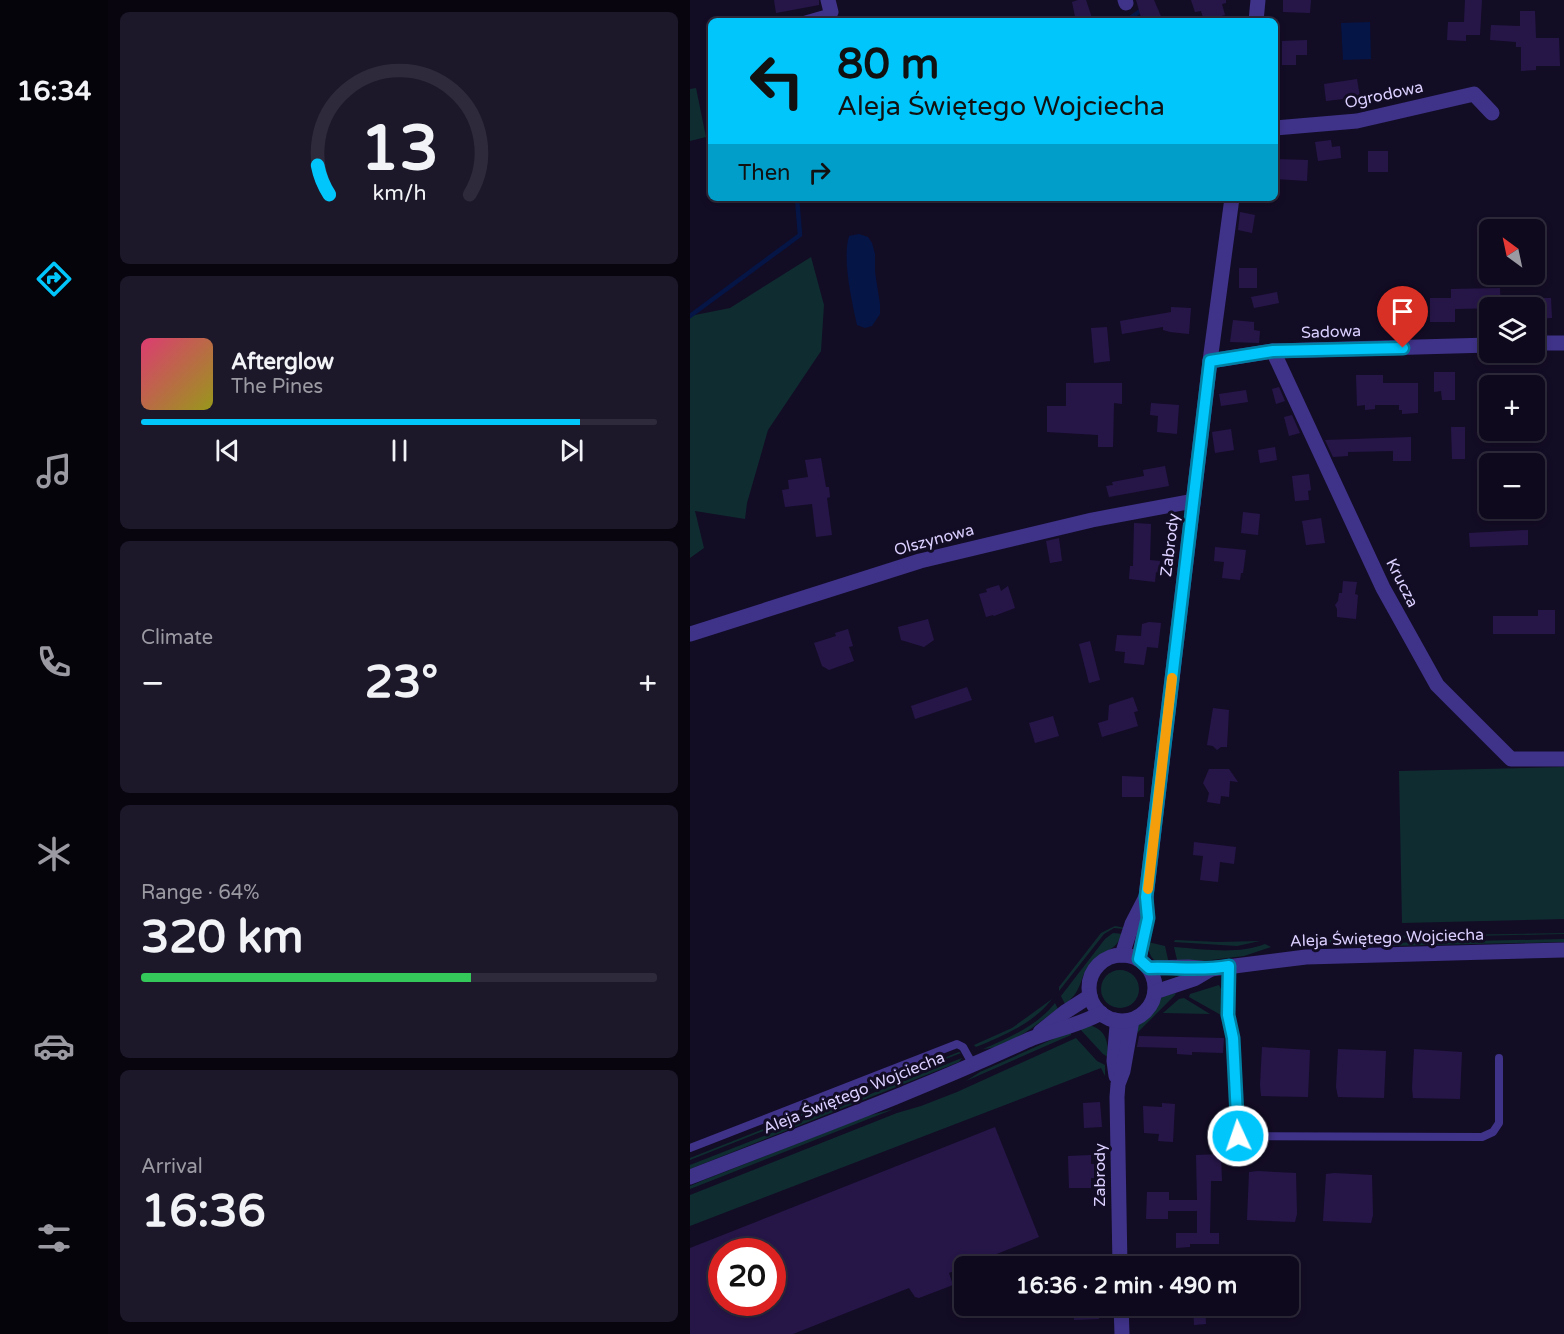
<!DOCTYPE html>
<html lang="en">
<head>
<meta charset="utf-8">
<style>
	:root { --surface:#0e091c; --page:#1c1729; --text:#f1f3f6; --muted:#9b9aa3; --line:#2e2a3b; --accent:#00c6fb }
	body { margin:0; font-family:"Varela Round",sans-serif; background:var(--page); color:var(--text); height:100vh; display:flex; flex-direction:column; font-size:22px; white-space:nowrap }
	* { box-sizing:border-box; margin:0 }
	p { font-size:20px; color:var(--muted) }
	.icon { flex:none; width:33px; height:33px; fill:none; stroke:currentColor; stroke-width:2; stroke-linecap:round; stroke-linejoin:round }
	.map { position:relative; flex:1; overflow:hidden }
	.sheet { display:flex; flex-direction:column; gap:12px; padding:12px; background:#08050f; width:582px }
	.sheet>* { flex:none }
	.hud { position:absolute; left:18px; top:18px; width:570px; height:183px; border-radius:9px; box-shadow:0 3px 9px #0003,0 0 0 2px var(--line); background:#00c6fb; color:#111; overflow:hidden }
	.needle { width:39px; rotate:327deg }
	.controls { position:absolute; left:789px; top:219px; display:grid; gap:12px }
	.controls a { display:grid; place-items:center; width:66px; height:66px; border-radius:9px; background:var(--surface); box-shadow:0 3px 9px #0003,0 0 0 2px var(--line); font-size:30px }
	.speed { position:absolute; left:18px; top:1238px; display:flex; gap:12px; font-size:30px; font-weight:700; text-align:center }
	.speed>* { display:grid; place-content:center; width:78px; height:78px; border-radius:50%; background:var(--surface); box-shadow:0 3px 9px #0003,0 0 0 2px var(--line); line-height:1 }
	.speed .limit { border:9px solid #d22; background:#fff; color:#111 }
	.pin { position:absolute; display:grid; place-items:center; width:51px; height:51px; color:#fff; margin:-62px -26px; border-radius:50% 50% 50% 0; rotate:-45deg; box-shadow:0 0 6px #0007 }
	.pin .icon { rotate:45deg }
	.me { position:absolute; width:66px; margin:-33px; rotate:357deg; stroke-linejoin:round; filter:drop-shadow(0 0 4px #0008) }
	.turn { display:flex; align-items:center; gap:21px; height:126px; padding:0 30px; font-size:27px }
	.turn .icon { width:78px; height:78px; stroke-width:2.5 }
	.turn b { display:block; font-size:42px; line-height:51px }
	.then { display:flex; align-items:center; height:57px; padding:0 30px; background:#0003; gap:12px; font-size:22px }
	.big { font-size:45px; font-weight:800; line-height:1.1 }
	.sheet .card { flex:1; display:flex; flex-direction:column; justify-content:center; gap:9px; min-width:0; padding:0 21px; border-radius:9px; background:var(--page) }
	.sheet .dial { align-items:center; gap:0 }
	.dial svg { height:156px; overflow:visible; fill:none; stroke:var(--line); stroke-width:7; stroke-linecap:round; text-anchor:middle }
	.dial text { fill:var(--text); stroke:none }
	.song { display:flex; align-items:center; gap:18px }
	.cover { width:72px; height:72px; border-radius:9px; background:linear-gradient(135deg,hsl(340 70% 55%),hsl(60 70% 35%)) }
	.played { height:6px; border-radius:3px; background:linear-gradient(90deg,var(--accent) 85%,var(--line) 85%) }
	.keys { display:flex; justify-content:space-around; direction:ltr }
	.heat { display:flex; justify-content:space-between; align-items:center; font-size:33px; direction:ltr }
	.charge { height:9px; border-radius:4px; background:linear-gradient(90deg,#34c759 64%,var(--line) 0) }
	.trip { position:absolute; left:264px; top:1256px; width:345px; height:60px; border-radius:9px; background:var(--surface); box-shadow:0 3px 9px #0003,0 0 0 2px var(--line); font-weight:800; line-height:60px; text-align:center }
	main { display:flex; flex:1; min-height:0 }
	.tab-bar { display:flex; flex-direction:column; width:108px; justify-content:space-around; align-items:center; background:#06040b; color:var(--muted) }
	.tab-bar .icon { width:42px; height:42px }
	.tab-bar .on { color:var(--accent) }
	.tab-bar b { font-size:27px; color:var(--text) }
	.map>svg:first-child { display:block }
</style>
</head>
<body>
<main>
<nav class="tab-bar">
<b>16:34</b>
<svg class="icon on" aria-label="directions" viewBox="0 0 24 24"><path d="M12 3l9 9-9 9-9-9zM9 14v-3h6M13 9l2 2-2 2"/></svg>
<svg class="icon" aria-label="music" viewBox="0 0 24 24"><path d="M9 18V5l10-2v13"/><circle cx="6" cy="18" r="3"/><circle cx="16" cy="16" r="3"/></svg>
<svg class="icon" aria-label="phone" viewBox="0 0 24 24"><path d="M5 4h4l2 5-3 2q2 4 5 5l2-3 5 2v4C11 20 4 13 5 4z"/></svg>
<svg class="icon" aria-label="climate" viewBox="0 0 24 24"><path d="M12 3v18M4 7l16 10M4 17L20 7"/></svg>
<svg class="icon" aria-label="car" viewBox="0 0 24 24"><path d="M5 17H2v-5l4-1 3-4h7l3 4 3 1v5h-3M9 17h6M6 11h13"/><circle cx="7" cy="17" r="2"/><circle cx="17" cy="17" r="2"/></svg>
<svg class="icon" aria-label="filters" viewBox="0 0 24 24"><path d="M4 7h16M4 17h16"/><circle cx="9" cy="7" r="2"/><circle cx="15" cy="17" r="2"/></svg>
</nav>
<section class="sheet">
<div class="card dial"><svg viewBox="0 0 100 80">
<path d="M14 69A42 42 0 1 1 86 69"/>
<path d="M14 69A42 42 0 0 1 8 54" stroke="#00c6fb"/>
<text x="50" y="56" font-size="32" font-weight="700">13</text>
<text x="50" y="72" font-size="11">km/h</text>
</svg></div>
<div class="card">
<div class="song"><i class="cover"></i><div><b>Afterglow</b><p>The Pines</p></div></div>
<div class="played"></div>
<div class="keys"><svg class="icon" aria-label="previous" viewBox="0 0 24 24"><path d="M18 5L8 12l10 7zM5 5v14"/></svg><svg class="icon" aria-label="pause" viewBox="0 0 24 24"><path d="M8 5v14M16 5v14"/></svg><svg class="icon" aria-label="next" viewBox="0 0 24 24"><path d="M6 5l10 7-10 7zM19 5v14"/></svg></div>
</div>
<div class="card"><p>Climate</p>
<div class="heat"><a>−</a><b class="big">23°</b><a>+</a></div>
</div>
<div class="card"><p>Range · 64%</p><b class="big">320 km</b><div class="charge"></div></div>
<div class="card"><p>Arrival</p><b class="big">16:36</b></div>
</section>
<div class="map">
<svg width="874" height="1334" viewBox="0 0 874 1334">
	<rect width="100%" height="100%" fill="#130c25"/>
	<g fill="#0f2d30">
		<polygon points="6,88 16,137 0,141 0,89"/>
		<polygon points="121,257 134,305 131,351 78,430 57,503 55,519 5,511 14,548 0,558 0,316 40,308"/>
		<polygon points="874,767 874,919 712,923 709,771"/>
		<polygon points="425,926 435,928 435,929 424,928 414,934 369,991 369,987 411,933"/>
		<path d="M 423,933 L 433,934 C 422,955 413,949 401,963 C 388,978 394,990 375,1004 L 371,996 L 415,939 Z"/>
		<polygon points="874,933 874,934 696,938 696,936"/>
		<polygon points="644,938 685,943 683,947 636,942"/>
		<polygon points="874,939 874,942 698,946 696,943"/>
		<polygon points="485,940 528,942 570,941 547,946 484,942"/>
		<path d="M 458,942 L 475,946 L 479,964 C 464,964 458,957 458,942 Z"/>
		<path d="M 575,944 L 581,947 L 554,956 L 488,964 L 484,947 C 514,949 547,955 575,944 Z"/>
		<circle cx="430" cy="989" r="19"/>
		<polygon points="529,985 532,991 531,1015 499,997 500,994"/>
		<polygon points="486,993 485,995 444,1036 446,1026 460,1014 470,999 474,996"/>
		<polygon points="494,998 520,1014 473,1013 489,999"/>
		<path d="M 362,999 C 344,1023 313,1036 286,1047 L 284,1045 L 322,1028 Z"/>
		<path d="M 365,1003 L 368,1009 C 347,1023 321,1048 293,1049 C 319,1038 348,1025 365,1003 Z"/>
		<path d="M 398,1025 C 416,1029 418,1041 418,1057 L 413,1054 L 389,1028 Z"/>
		<polygon points="381,1031 381,1035 276,1081 290,1072"/>
		<polygon points="386,1038 407,1061 415,1065 415,1076 411,1068 0,1226 0,1195 207,1113 231,1106 267,1092"/>
		<polygon points="269,1052 271,1053 0,1160 0,1158"/>
		<polygon points="272,1058 269,1062 0,1169 0,1165"/>
		<polygon points="204,1109 0,1189 0,1186 14,1180 177,1116"/>
	</g>
	<g fill="#051546">
		<polygon points="680,22 681,59 653,60 651,23"/>
		<path d="M 169,234 L 178,237 L 182,243 L 185,254 L 185,272 L 190,304 L 190,314 L 182,326 L 175,328 L 167,325 C 162,301 152,260 159,236 Z"/>
	</g>
	<g fill="none" stroke-linecap="round" stroke-linejoin="round">
		<g stroke="#051546" stroke-width="4.5">
			<polyline points="436,21 453,9"/>
			<polyline points="0,316 110,235 107,198"/>
		</g>
	</g>
	<g fill="#261648" fill-rule="evenodd">
		<polygon points="84,0 129,0 129,5 86,13"/>
		<polygon points="388,0 396,0 403,21 386,21 382,2"/>
		<polygon points="446,0 464,0 473,21 452,21"/>
		<polygon points="501,0 536,0 536,3 532,4 535,15 514,21 511,11 505,12"/>
		<polygon points="593,0 621,0 620,13 593,12"/>
		<polygon points="775,0 792,0 790,35 776,35 776,41 757,40 758,22 774,22"/>
		<polygon points="830,11 845,11 846,38 869,38 870,66 846,66 846,70 831,71 831,47 826,47 826,42 800,40 801,25 830,26"/>
		<polygon points="617,40 617,55 606,55 606,65 592,65 592,41"/>
		<polygon points="667,79 670,97 636,101 634,84"/>
		<polygon points="641,140 642,147 650,146 651,158 628,161 625,142"/>
		<rect x="678" y="151" width="20" height="21"/>
		<polygon points="585,159 618,160 617,181 585,179"/>
		<polygon points="550,212 565,215 562,233 548,230"/>
		<rect x="549" y="268" width="18" height="20"/>
		<polygon points="810,288 811,308 765,309 765,322 740,322 740,298 761,298 761,289"/>
		<polygon points="587,292 589,303 564,308 561,297"/>
		<polygon points="844,298 861,298 862,318 845,319"/>
		<polygon points="481,307 501,308 499,334 480,332 473,330 473,327 432,334 430,321 481,312"/>
		<polygon points="543,320 564,322 564,330 570,331 569,343 540,342"/>
		<polygon points="417,327 420,361 404,363 401,328"/>
		<polygon points="744,372 765,372 765,400 752,400 751,391 744,392"/>
		<polygon points="666,375 693,375 693,383 728,383 728,413 712,414 712,410 709,410 709,405 685,405 685,409 675,410 675,405 667,406"/>
		<polygon points="376,383 432,383 432,404 424,403 423,447 408,447 408,435 357,432 357,406 376,406"/>
		<polygon points="589,387 595,401 586,404 582,389"/>
		<polygon points="556,390 558,402 531,406 529,394"/>
		<polygon points="461,403 489,405 487,434 467,432 468,416 460,415"/>
		<polygon points="602,415 610,433 599,436 594,417"/>
		<polygon points="761,427 775,427 775,459 762,459"/>
		<polygon points="541,429 544,450 525,453 522,432"/>
		<polygon points="721,437 721,461 703,461 703,451 658,452 658,456 643,457 635,440"/>
		<polygon points="585,447 587,460 570,463 568,450"/>
		<polygon points="131,458 136,487 139,487 140,497 137,498 142,535 126,537 122,504 95,507 92,490 99,489 98,480 118,477 115,460"/>
		<polygon points="475,466 479,486 419,497 416,486 423,485 422,482 454,476 453,470"/>
		<polygon points="619,474 621,490 618,491 619,500 605,501 602,476"/>
		<polygon points="553,512 570,514 568,535 551,533"/>
		<polygon points="631,518 635,543 616,545 612,521"/>
		<polygon points="444,523 461,524 460,560 470,561 469,573 466,572 465,582 439,579 440,566 443,566"/>
		<polygon points="838,530 838,545 780,547 779,533"/>
		<polygon points="369,538 372,561 360,563 356,541"/>
		<polygon points="525,547 556,550 553,573 551,573 550,580 532,578 534,562 524,561"/>
		<polygon points="653,581 667,582 665,594 668,595 666,619 647,617 647,609 645,605 648,601 649,593 652,593"/>
		<polygon points="309,585 311,591 318,586 325,608 304,616 303,615 296,617 289,594 297,592 296,589"/>
		<polygon points="848,610 865,610 865,634 803,634 803,616 848,616"/>
		<polygon points="238,619 244,640 234,647 211,640 208,627"/>
		<polygon points="459,622 471,623 468,648 457,647 454,665 434,663 435,652 425,651 427,635 451,636 452,624"/>
		<polygon points="158,629 163,646 159,647 164,661 139,670 132,666 124,643 146,636 145,633"/>
		<polygon points="400,641 410,680 399,683 389,644"/>
		<polygon points="277,687 282,700 225,719 221,706"/>
		<polygon points="443,697 448,711 444,712 448,726 412,737 408,723 418,720 419,705"/>
		<polygon points="523,708 539,710 537,747 531,747 527,750 523,746 517,745"/>
		<polygon points="363,716 369,736 345,743 339,723"/>
		<polygon points="519,769 539,769 548,782 540,781 539,797 531,796 530,804 517,802 519,793 513,783"/>
		<polygon points="432,776 454,777 454,797 432,797"/>
		<polygon points="504,842 546,847 544,864 530,862 528,882 510,880 513,856 503,855"/>
		<polygon points="449,1036 534,1038 533,1053 502,1052 502,1055 487,1054 487,1048 447,1047"/>
		<polygon points="572,1047 620,1050 618,1097 571,1096 570,1085"/>
		<polygon points="648,1049 696,1051 694,1098 648,1097 646,1087"/>
		<polygon points="724,1049 772,1052 770,1099 723,1098 722,1088"/>
		<polygon points="410,1102 412,1127 394,1128 393,1103"/>
		<polygon points="472,1103 485,1104 483,1142 468,1141 469,1134 454,1133 453,1106 472,1107"/>
		<path d="M 305,1127 L 349,1237 L 259,1273 L 263,1285 L 229,1298 L 225,1297 L 219,1288 L 103,1334 L 0,1334 L 0,1248 ZM 32,1251 L 82,1251 L 82,1302 L 32,1302 Z"/>
		<polygon points="531,1154 532,1181 521,1181 520,1233 529,1233 529,1244 500,1244 500,1247 486,1248 486,1233 507,1233 507,1211 478,1211 478,1219 456,1219 457,1192 479,1192 479,1200 507,1200 506,1155"/>
		<polygon points="401,1155 401,1164 404,1164 404,1178 401,1178 401,1188 379,1188 378,1156"/>
		<polygon points="568,1171 606,1173 607,1214 605,1222 557,1220 559,1172"/>
		<polygon points="644,1173 682,1175 683,1215 681,1223 633,1221 636,1174"/>
		<polygon points="383,1305 409,1305 409,1319 384,1320"/>
		<polygon points="503,1305 515,1305 516,1324 504,1325"/>
	</g>
	<g fill="none" stroke-linecap="round" stroke-linejoin="round">
		<g stroke="#3f3289" stroke-width="8">
			<polyline points="110,21 141,12"/>
			<polyline points="539,966 538,1015 543,1038 548,1136 792,1137 803,1132 809,1123 809,1058"/>
			<polyline points="0,1148 267,1044 273,1047 283,1065"/>
		</g>
		<g stroke="#3f3289" stroke-width="15">
			<polyline points="138,0 141,12"/>
			<polyline points="435,0 436,3"/>
			<polyline points="566,21 568,0"/>
			<polyline points="585,128 667,121 784,94 802,113"/>
			<polyline points="844,343 874,343"/>
			<polyline points="583,351 693,588 747,685 821,759 874,759"/>
			<polyline points="520,361 583,351 800,345"/>
			<polyline points="0,634 230,561 402,520 498,502 503,503"/>
			<polyline points="432,955 442,924 456,897"/>
			<polyline points="449,959 457,918 456,897 520,361 542,198"/>
			<polyline points="425,1020 427,1026 424,1061 426,1076"/>
			<polyline points="430,1266 427,1097 428,1084 433,1071 442,1020"/>
			<polyline points="431,1305 432,1334"/>
		</g>
		<g stroke="#3f3289" stroke-width="15">
			<circle cx="432" cy="988" r="33"/>
			<polyline points="459,968 498,967 521,969 616,957 874,950"/>
			<polyline points="465,992 504,979 521,969"/>
			<polyline points="350,1032 375,1012 400,996"/>
			<path d="M 0,1177 C 113,1133 228,1091 338,1040 C 362,1030 388,1026 411,1013"/>
		</g>
	</g>
	<g fill="none" stroke-linecap="round" stroke-linejoin="round">
		<g stroke="#0081a3" stroke-width="15">
			<path id="route" d="M 548,1136 L 543,1038 L 538,1015 L 539,966 C 513,971 485,967 459,968 L 449,959 L 458,918 L 456,897 L 520,361 L 583,351 L 713,348"/>
		</g>
		<use href="#route" stroke="#00c6fb" stroke-width="10"/>
		<polyline stroke="#f59e0b" stroke-width="10" points="458,889 482,678"/>
	</g>
	<g text-anchor="middle" dominant-baseline="central" stroke-width="6" stroke-linejoin="round" paint-order="stroke">
		<g font-size="16" fill="#dbd0ff" stroke="#130c25">
			<text transform="translate(694 95) rotate(-12)">Ogrodowa</text>
			<text transform="translate(641 332) rotate(-2)">Sadowa</text>
			<text transform="translate(244 540) rotate(-15)">Olszynowa</text>
			<text transform="translate(480 545) rotate(-83)">Zabrody</text>
			<text transform="translate(712 583) rotate(63)">Krucza</text>
			<text transform="translate(697 938) rotate(-2)">Aleja Świętego Wojciecha</text>
			<text transform="translate(164 1093) rotate(-22)">Aleja Świętego Wojciecha</text>
			<text transform="translate(410 1175) rotate(-90)">Zabrody</text>
		</g>
	</g>
</svg>
<div class="controls">
<a><svg class="needle" viewBox="-14 -14 28 28"><path d="M0-13l5 13h-10z" fill="#e53935"/><path d="M0 13l5-13h-10z" fill="#9b9aa3"/></svg></a>
<a><svg class="icon" aria-label="layers" viewBox="0 0 24 24"><path d="M12 4l9 5-9 5-9-5zM3 14l9 5 9-5"/></svg></a>
<a>+</a>
<a>−</a>
</div>
<div class="speed"><div class="limit">20</div></div>
<div class="pin" style="left:713px;top:348px;background:#d93025"><svg class="icon" aria-label="arrive" viewBox="0 0 24 24"><path d="M6 21V4h12l-3 4 3 4H6"/></svg></div>
<svg class="me" style="left:548px;top:1136px" viewBox="-20 -20 40 40"><circle r="17" fill="#00c6fb" stroke="#fff" stroke-width="3"/><path d="M0-11L8 9 0 5-8 9z" fill="#fff"/></svg>
<div class="trip">16:36 · 2 min · 490 m</div>
<div class="hud">
<div class="turn"><svg class="icon" aria-label="left" viewBox="0 0 24 24"><path d="M17 20v-9H6M10 6l-5 5 5 5"/></svg><div><b>80 m</b>Aleja Świętego Wojciecha</div></div>
<div class="then">Then<svg class="icon" aria-label="right" viewBox="0 0 24 24"><path d="M7 20v-9h11M14 6l5 5-5 5"/></svg></div>
</div>
</div>
</main>
</body>
</html>
